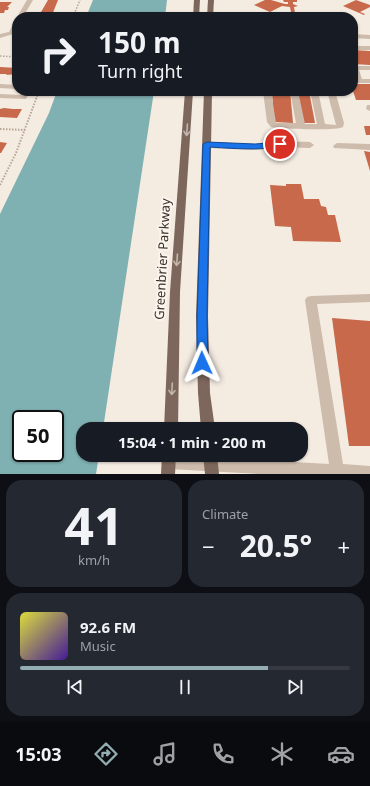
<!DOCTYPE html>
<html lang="en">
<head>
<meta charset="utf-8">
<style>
	:root { --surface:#171b24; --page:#242831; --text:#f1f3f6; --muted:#9ea1a6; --line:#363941; --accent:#92aeb2 }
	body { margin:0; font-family:"Noto Sans",sans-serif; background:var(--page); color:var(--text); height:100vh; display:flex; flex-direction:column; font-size:15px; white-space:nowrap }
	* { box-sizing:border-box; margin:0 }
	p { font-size:13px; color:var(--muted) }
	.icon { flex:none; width:22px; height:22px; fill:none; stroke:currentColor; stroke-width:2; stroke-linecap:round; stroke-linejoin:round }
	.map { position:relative; height:474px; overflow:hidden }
	.drawer { display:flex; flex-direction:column; gap:6px; padding:6px; background:#0d0f14; flex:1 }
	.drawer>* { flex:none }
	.guide { position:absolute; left:12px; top:12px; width:346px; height:84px; border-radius:16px; box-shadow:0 1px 3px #0004; background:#171b24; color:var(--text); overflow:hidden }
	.speed { position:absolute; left:12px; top:410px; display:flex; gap:8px; font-size:20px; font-weight:700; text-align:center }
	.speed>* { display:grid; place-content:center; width:52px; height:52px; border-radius:50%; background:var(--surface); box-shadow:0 1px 3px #0004; line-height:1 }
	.speed .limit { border:2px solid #111; border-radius:6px; background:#fff; color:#111 }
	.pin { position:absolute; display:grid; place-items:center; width:34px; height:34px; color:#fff; margin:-17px; border:2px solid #fff; border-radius:50%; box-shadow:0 1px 4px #0007 }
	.me { position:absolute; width:44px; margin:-22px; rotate:359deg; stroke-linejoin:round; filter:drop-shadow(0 0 3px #0008) }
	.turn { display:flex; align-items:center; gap:14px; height:84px; padding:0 20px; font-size:18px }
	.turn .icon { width:52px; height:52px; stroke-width:2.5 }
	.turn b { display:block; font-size:28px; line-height:34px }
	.big { font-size:30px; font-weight:700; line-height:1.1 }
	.drawer .card { flex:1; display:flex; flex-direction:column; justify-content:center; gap:6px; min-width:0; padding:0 14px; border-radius:16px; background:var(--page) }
	.drawer .dial { align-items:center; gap:0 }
	.dial b { font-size:52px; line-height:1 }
	.song { display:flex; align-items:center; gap:12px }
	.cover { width:48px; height:48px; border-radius:6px; background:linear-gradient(135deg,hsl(60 70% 55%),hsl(260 70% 35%)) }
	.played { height:4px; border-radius:2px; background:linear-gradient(90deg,var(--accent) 75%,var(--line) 75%) }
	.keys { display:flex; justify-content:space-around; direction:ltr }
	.heat { display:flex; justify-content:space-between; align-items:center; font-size:22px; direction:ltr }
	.drawer .tiles { flex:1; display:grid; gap:6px; grid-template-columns:1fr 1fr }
	.card:last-child { grid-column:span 2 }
	.trip { position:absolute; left:76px; top:422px; width:232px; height:40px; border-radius:16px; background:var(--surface); box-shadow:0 1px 3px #0004; font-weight:700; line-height:40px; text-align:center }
	.dock { display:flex; height:64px; justify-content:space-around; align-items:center; background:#090b0e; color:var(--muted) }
	.dock .icon { width:28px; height:28px }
	.dock .active { color:var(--accent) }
	.dock b { font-size:18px; color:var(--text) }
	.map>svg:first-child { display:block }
</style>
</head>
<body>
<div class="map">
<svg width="370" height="474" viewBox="0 0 370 474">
	<rect width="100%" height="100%" fill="#f4ebe1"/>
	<g fill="#7fb0b2" fill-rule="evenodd">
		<polygon points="93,0 167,0 165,17 86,17"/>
		<path d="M 57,91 L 154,91 L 103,429 L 83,429 L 83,455 L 99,455 L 96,474 L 0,474 L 0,214 L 49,113 ZM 21,419 L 55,419 L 55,453 L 21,453 Z"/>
	</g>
	<g fill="#c8694b">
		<polygon points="48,0 58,0 52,15 41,15 42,12 41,12"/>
		<polygon points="265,0 271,0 285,4 288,4 288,2 284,2 283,0 297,0 297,2 293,2 293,4 298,6 294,7 295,13 293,13 291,12 290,7 282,6 270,12 254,5"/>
		<polygon points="356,0 370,5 370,7 360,12 365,14 364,15 343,6"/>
		<polygon points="0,2 12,2 7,7 9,7 8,10 5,10 4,13 0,13"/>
		<polygon points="353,50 370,51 370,65 353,64"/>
		<polygon points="0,67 17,68 17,74 6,75 7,74 0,74"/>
		<polygon points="353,84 370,84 370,100 356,100 353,91"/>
		<polygon points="272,91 290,91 293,123 274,122"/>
		<polygon points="298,91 309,91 315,123 302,123"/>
		<polygon points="4,108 13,109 22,109 17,118 0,117 0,109"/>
		<polygon points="364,126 370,126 370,135 366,135"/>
		<polygon points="0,142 7,143 1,153 0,153"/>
		<polygon points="364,151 370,152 370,171"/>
		<polygon points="286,184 301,184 304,199 319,199 321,206 326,207 328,215 335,215 341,242 293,241 291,227 275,226 270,185 286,186"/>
		<polygon points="332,318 370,321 370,446 349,446"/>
	</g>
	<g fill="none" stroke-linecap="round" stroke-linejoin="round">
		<g stroke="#b9a596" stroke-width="1.5" stroke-dasharray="1.5 1.5" stroke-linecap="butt">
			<polyline points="73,17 80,0"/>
			<polyline points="0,56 17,57"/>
		</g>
		<g stroke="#b9a596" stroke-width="2" stroke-dasharray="1.5 1.5" stroke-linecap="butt">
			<polyline points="0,129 25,130"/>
			<polyline points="0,185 16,153 39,91"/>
		</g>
		<g fill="#cdbbac" fill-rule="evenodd">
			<polygon points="27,0 33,0 23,17 17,17"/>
			<polygon points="17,20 17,28 13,34 0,38 0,34 9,32 15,21"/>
			<polygon points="353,34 370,35 370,39 353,38"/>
			<rect x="353" y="46" width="17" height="4"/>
			<polygon points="353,66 370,66 370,70 359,70 362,79 370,79 370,83 356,83 353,73"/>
			<polygon points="0,84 17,85 17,89 0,88"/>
			<polygon points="22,91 30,91 26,99 0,98 0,94 20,95"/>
			<path d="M 263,91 L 271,91 L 276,123 L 296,123 L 290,91 L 298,91 L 305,124 L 317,124 L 310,91 L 318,91 L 325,124 L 336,125 L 327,91 L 335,91 L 344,123 L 343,127 C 339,131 280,129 271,127 L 267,122 Z"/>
			<polygon points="367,105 370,105 370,111 366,109"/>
			<polygon points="280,141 310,142 314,145 310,148 280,147 255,150 207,148 203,145 207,142 255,144"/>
			<polygon points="337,143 370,144 370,150 334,148 333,146"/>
			<polygon points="370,294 370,302 317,304 343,464 370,466 370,474 259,474 169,469 164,467 162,462 164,457 169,455 329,464 305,300 307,297 311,296"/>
		</g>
		<g fill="#7d675c" fill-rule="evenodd">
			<polygon points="194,0 200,0 199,17 193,17"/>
			<polygon points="208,0 214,0 213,17 207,17"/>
			<polygon points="185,91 193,91 180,292 178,429 164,429 170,292"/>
			<polygon points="204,91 212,91 208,316 210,393 215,429 201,429 198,393 196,316"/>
			<polygon points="162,455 176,455 175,474 161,474"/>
			<polygon points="203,455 217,455 219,474 205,474"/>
		</g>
	</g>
	<defs><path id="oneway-shaft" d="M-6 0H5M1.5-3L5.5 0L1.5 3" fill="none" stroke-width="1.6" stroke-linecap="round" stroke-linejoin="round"/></defs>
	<g stroke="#c2b5ac">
		<use href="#oneway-shaft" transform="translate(187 130) rotate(94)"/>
		<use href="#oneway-shaft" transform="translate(177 260) rotate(94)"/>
		<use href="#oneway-shaft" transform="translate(172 389) rotate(93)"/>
	</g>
	<path fill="#1a73e8" stroke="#114b97" d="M 207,142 L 255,144 L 280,142 L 284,144 C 274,152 225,148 210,147 L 207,316 L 208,363 L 206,366 L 202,368 L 198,366 L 197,363 L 197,316 L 203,144 Z"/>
	<g text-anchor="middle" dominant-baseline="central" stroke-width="4" stroke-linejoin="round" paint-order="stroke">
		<g font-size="13" fill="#3b302b" stroke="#fbf5ee">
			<text transform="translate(162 259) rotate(-87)">Greenbrier Parkway</text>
		</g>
	</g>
</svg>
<div class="speed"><div class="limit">50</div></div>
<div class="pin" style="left:280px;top:144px;background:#d93025"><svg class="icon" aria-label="arrive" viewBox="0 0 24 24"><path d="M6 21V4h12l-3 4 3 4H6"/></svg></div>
<svg class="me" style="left:202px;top:363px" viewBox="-20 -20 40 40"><path d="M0-17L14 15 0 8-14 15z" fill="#1a73e8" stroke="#fff" stroke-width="4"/></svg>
<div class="trip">15:04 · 1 min · 200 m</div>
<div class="guide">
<div class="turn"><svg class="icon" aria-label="right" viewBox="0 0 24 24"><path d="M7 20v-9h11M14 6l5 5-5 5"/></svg><div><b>150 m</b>Turn right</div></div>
</div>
</div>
<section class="drawer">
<div class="tiles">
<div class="card dial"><b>41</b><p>km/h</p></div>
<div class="card"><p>Climate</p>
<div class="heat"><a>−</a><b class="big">20.5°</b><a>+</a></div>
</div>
<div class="card">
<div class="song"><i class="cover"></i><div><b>92.6 FM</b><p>Music</p></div></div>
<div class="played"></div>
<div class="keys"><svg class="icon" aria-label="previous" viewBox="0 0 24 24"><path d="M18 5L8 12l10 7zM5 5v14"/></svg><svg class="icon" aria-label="pause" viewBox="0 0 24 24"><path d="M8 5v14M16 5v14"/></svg><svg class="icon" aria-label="next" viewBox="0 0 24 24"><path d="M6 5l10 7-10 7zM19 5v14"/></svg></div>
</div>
</div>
</section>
<nav class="dock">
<b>15:03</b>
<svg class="icon active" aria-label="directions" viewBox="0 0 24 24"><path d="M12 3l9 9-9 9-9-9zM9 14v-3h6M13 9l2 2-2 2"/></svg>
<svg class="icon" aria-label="music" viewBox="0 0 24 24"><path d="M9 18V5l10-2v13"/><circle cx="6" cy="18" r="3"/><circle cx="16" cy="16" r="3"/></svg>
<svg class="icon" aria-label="phone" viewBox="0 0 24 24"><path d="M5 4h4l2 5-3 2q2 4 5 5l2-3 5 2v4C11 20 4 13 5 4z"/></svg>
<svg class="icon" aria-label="climate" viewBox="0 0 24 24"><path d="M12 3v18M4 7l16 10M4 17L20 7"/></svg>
<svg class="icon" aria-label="car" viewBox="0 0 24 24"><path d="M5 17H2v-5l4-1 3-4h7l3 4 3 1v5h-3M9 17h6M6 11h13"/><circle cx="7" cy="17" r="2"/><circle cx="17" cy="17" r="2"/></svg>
</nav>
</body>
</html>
